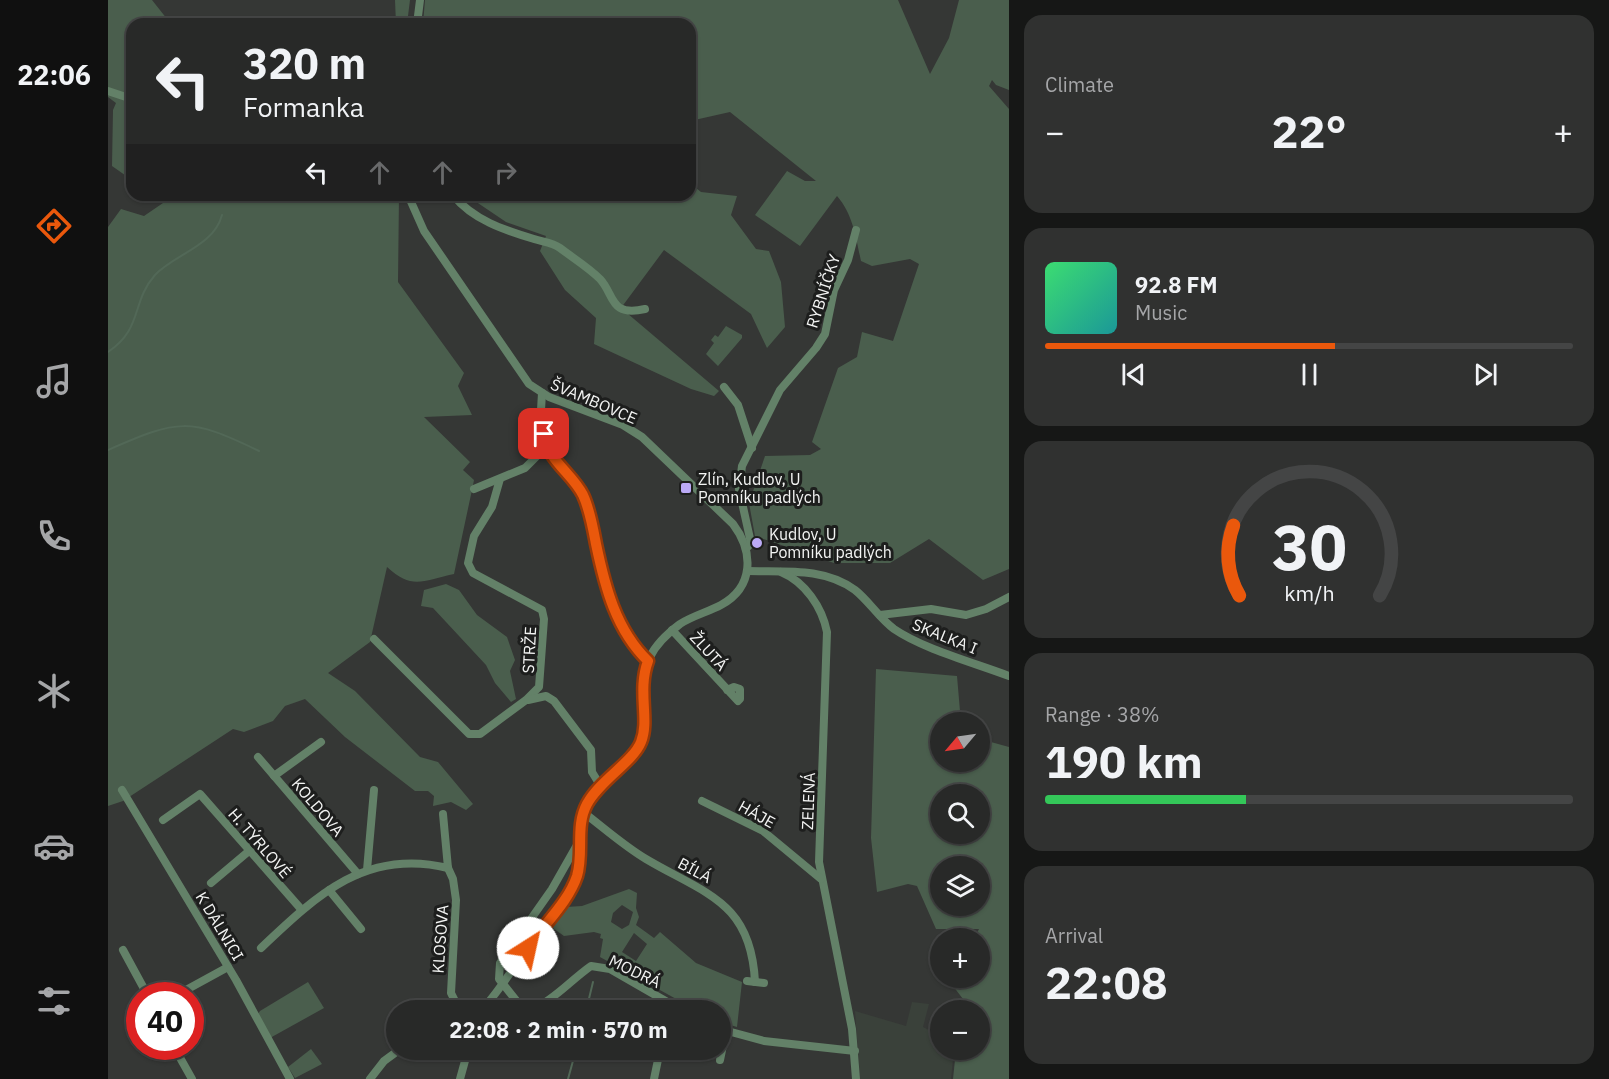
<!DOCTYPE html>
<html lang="en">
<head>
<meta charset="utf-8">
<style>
	:root { --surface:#282928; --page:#303130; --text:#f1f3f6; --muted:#a5a6a8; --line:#444545; --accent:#ea580c }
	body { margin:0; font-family:"IBM Plex Sans",sans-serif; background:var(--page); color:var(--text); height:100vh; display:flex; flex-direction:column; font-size:22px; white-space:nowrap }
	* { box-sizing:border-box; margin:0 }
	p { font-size:20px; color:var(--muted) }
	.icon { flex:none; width:33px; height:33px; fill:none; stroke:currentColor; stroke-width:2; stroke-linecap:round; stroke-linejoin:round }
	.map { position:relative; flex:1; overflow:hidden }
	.panel { display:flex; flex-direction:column; gap:15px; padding:15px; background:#161716; width:600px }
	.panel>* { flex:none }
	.guide { position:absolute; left:18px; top:18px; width:570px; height:183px; border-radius:18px; box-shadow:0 2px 4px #0004,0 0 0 2px var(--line); background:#282928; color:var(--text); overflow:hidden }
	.needle { width:39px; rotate:241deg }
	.fabs { position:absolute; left:822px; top:712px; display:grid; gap:12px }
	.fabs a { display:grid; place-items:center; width:60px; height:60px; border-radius:50%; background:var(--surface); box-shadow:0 2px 4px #0004,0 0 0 2px var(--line); font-size:30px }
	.speed { position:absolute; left:18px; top:982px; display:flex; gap:12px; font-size:30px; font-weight:700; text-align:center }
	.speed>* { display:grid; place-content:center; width:78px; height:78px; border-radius:50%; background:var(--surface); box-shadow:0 2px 4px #0004,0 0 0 2px var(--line); line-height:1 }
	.speed .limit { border:9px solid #d22; background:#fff; color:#111 }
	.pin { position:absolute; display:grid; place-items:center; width:51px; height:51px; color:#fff; margin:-26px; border-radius:12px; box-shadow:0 3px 9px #0006 }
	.me { position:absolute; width:66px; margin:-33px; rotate:35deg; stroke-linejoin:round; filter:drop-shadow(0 0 4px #0008) }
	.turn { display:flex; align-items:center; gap:21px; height:126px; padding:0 18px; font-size:27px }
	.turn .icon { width:78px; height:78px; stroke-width:2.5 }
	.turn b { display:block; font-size:42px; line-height:51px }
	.lanes { display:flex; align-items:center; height:57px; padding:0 18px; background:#0003; justify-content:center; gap:30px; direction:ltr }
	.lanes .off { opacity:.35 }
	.big { font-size:45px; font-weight:800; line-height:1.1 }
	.panel .card { flex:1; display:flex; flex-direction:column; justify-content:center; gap:9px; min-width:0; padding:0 21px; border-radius:18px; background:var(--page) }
	.panel .dial { align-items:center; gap:0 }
	.dial svg { height:156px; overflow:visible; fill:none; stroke:var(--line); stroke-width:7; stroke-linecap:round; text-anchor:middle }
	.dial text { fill:var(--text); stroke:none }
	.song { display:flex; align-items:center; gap:18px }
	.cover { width:72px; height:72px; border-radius:9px; background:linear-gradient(135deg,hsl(140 70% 55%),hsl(180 70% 35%)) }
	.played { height:6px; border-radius:3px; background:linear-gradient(90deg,var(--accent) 55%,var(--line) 55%) }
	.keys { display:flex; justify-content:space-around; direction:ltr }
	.heat { display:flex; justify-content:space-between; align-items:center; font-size:33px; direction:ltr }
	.charge { height:9px; border-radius:4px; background:linear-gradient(90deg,#34c759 38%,var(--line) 0) }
	.trip { position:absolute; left:278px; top:1000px; width:345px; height:60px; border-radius:30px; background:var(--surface); box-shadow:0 2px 4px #0004,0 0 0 2px var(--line); font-weight:800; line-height:60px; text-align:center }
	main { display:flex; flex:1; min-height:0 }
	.menu { display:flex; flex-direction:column; width:108px; justify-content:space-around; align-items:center; background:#101010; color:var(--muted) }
	.menu .icon { width:42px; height:42px }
	.menu .current { color:var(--accent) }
	.menu b { font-size:27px; color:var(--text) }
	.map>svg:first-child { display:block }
</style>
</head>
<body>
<main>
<nav class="menu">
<b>22:06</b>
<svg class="icon current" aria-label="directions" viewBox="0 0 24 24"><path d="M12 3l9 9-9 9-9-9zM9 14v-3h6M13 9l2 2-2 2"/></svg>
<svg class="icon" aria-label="music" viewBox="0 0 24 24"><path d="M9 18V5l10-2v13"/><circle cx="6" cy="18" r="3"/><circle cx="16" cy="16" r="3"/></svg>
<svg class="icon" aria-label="phone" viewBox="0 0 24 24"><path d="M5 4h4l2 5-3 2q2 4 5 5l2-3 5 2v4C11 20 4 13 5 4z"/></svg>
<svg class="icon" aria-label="climate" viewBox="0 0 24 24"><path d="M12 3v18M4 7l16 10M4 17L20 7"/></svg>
<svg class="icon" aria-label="car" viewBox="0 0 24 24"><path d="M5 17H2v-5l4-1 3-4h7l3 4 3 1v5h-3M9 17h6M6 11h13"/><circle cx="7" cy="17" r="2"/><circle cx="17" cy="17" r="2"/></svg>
<svg class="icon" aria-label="filters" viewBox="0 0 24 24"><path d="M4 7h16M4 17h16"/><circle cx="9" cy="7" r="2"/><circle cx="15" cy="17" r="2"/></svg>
</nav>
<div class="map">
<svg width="901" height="1079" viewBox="0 0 901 1079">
	<rect width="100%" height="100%" fill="#353735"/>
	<polygon fill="#3a413a" points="804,1002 821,1004 815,1027 832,1036 832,1050 846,1050 843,1079 752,1079 747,1011 798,1026"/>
	<g fill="#4a5e4d" fill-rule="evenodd">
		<polygon points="0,0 44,0 63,24 24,24 24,180 4,166 5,110 8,103 0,97"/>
		<polygon points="287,0 302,0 299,24 288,24"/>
		<path d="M 317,0 L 790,0 L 822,74 L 841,38 L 851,0 L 901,0 L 901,90 L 888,85 L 884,80 L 881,86 L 901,109 L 901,569 L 875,580 L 821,539 L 782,563 L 726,563 L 647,536 L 641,503 L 657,456 L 702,455 L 713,449 L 704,442 L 730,368 L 749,357 L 754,332 L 785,341 L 811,264 L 802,259 L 764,266 L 753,261 C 748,238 745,214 729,196 L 692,246 L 647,215 L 679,171 L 697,181 L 708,181 L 622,112 L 582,121 L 582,24 L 315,24 Z"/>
		<polygon points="582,183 593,192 629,196 623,215 648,249 661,251 673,282 677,327 659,348 643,314 556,250 513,308 611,391 606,396 583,389 486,344 488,318 457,290 432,251 438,236 398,222 358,195 582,195"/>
		<path d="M 44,195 L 291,195 L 290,282 L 356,373 L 350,386 L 364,415 L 316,417 L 362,462 L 355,470 L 366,480 L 364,490 L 346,574 C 314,581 304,590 279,567 L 262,642 L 220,673 L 247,691 L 312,757 L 330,762 L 365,804 L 358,810 L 343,802 L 325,806 L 326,796 L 320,791 L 307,791 L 237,737 L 197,699 L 177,706 L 165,721 L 136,732 L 125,729 L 15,801 L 0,806 L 0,227 L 13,209 L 36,216 L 55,203 Z"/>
		<polygon points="618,326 634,335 634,338 610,366 598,354 606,343 603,340 607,335 610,337"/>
		<polygon points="338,584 351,590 369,615 399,637 407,660 402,671 408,699 403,702 387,683 378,665 325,608 313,606 316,590"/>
		<path d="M 768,669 L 849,676 L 853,723 L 832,723 L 832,762 L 872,762 L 872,739 L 901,747 L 901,1079 L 845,1079 L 848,1050 L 872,1050 L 872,1011 L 855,1011 L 855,999 L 845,986 L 846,978 L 872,978 L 872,939 L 866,939 L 871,929 L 828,929 L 809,886 L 800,884 L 769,892 L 763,838 ZM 832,795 L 872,795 L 872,834 L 832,834 ZM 832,867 L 872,867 L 872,906 L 832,906 Z"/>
		<path d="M 521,889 L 529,893 L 528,908 L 531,917 L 528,925 L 546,938 L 552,932 L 588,963 L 634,982 L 629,1027 L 612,1022 L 612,1011 L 590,1011 L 492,957 L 495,939 L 492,938 L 493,934 L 486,932 L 456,936 L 442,926 L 458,907 L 474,906 ZM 514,905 L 525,912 L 521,925 L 514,929 L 503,922 L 505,913 ZM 526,933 L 539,944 L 528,961 L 514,952 Z"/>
		<polygon points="200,982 216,1008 162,1038 150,1014 152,1011"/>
		<polygon points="203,1049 214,1064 187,1078 180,1067"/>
	</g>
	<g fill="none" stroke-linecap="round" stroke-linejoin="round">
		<g stroke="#526857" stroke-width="2">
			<path d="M 0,352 C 35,329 23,302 47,275 C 67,254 106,246 114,215"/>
			<path d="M 0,450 C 71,419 81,417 151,451"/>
			<polyline points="478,1011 485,982"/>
			<polyline points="460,1079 468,1050"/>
		</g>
		<g stroke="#638168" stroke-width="8">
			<polyline points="309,24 312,0"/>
			<polyline points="0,91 24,99"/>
			<polyline points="264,195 298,195"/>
			<path d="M 300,195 L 316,231 L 421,384 L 441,397 L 515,425 L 534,437 L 625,524 C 646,552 646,587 613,605 C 600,612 584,616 572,624 C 560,633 548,644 542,657 C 526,689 544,716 533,742 C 526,761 492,781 480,803 C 467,825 477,854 468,878 C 460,900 442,916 429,934 C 410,960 395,987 373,1011"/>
			<path d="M 345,195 C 365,220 396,230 426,239 C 435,242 444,242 452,248 C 465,258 480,267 492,279 C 507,295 501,317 537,309"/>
			<polyline points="616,387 630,405 644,448"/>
			<polyline points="434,393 433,410 438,447 473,492 504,606 525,644 540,661"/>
			<polyline points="366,489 417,468 438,447"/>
			<polyline points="638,549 643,543 631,489 634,466 672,390 708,348 717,334 726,290 740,260 748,230"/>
			<path d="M 640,571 C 676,572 716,567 747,590 C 761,601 771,618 786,629 C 815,649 867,663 901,676"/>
			<path d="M 673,572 C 697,582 714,607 719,632 L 711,862 L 744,1029 L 748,1079"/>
			<polyline points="772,615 823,609 858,615 878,609 901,597"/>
			<polyline points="564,630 630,701 632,699 632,689 626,687 619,690"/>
			<polyline points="266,639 361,734 372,734 418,700 431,687 436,619 434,610 365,573 360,563 366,536 384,507 392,479"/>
			<polyline points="420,700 438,696 446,701 483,750 484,772 492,785"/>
			<polyline points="150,757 250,874"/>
			<polyline points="166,776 213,742"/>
			<polyline points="14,790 128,980 182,1079"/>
			<polyline points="594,801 655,831 713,879"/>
			<path d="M 475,812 C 496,828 516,846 538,859 C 597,894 643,901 647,982"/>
			<polyline points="335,814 340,868 345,879 348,900 343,993 352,1011"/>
			<polyline points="55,820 92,794 193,909"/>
			<path d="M 473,838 L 444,889 L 392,963 L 391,979 L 411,1004 L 426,1009 C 448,998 463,980 483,966 L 502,969 L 575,1011"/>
			<polyline points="259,870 266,790"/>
			<polyline points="103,883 141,851"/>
			<polyline points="221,890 253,929"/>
			<path d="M 153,948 C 209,895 258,848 340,868"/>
			<polyline points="15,950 40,996"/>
			<polyline points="639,981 656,983"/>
			<polyline points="67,996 120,967"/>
			<polyline points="612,1029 656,1041 747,1051"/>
			<polyline points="66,1047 84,1079"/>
			<polyline points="612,1060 618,1031"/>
			<polyline points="262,1079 276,1061 291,1050"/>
			<polyline points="352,1079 360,1050"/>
			<polyline points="546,1079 552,1050"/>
		</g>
	</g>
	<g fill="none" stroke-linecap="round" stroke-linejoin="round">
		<g stroke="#983908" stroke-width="15">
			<path id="route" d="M 420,948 C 435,925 460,903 469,876 C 476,853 467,826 479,804 C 492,780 525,762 533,742 C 542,720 529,691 540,661 C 508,630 497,587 488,544 C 485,528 482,510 475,495 C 464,473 439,460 436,434"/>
		</g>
		<use href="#route" stroke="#ea580c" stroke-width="10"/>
	</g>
	<g fill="#bbaaf6" stroke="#1d1e1d" stroke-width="2">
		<rect x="572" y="482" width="12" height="12" rx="3"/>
		<circle cx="649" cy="543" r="6"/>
	</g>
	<g text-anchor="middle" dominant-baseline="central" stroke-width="6" stroke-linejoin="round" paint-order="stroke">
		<g font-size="16" fill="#f3f4f3" stroke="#1d1e1d">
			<text transform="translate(715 291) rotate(-72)">RYBNÍČKY</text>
			<text transform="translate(486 401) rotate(23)">ŠVAMBOVCE</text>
			<text transform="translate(837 636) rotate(22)">SKALKA I</text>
			<text transform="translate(421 650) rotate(-87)">STRŽE</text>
			<text transform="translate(601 651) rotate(47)">ŽLUTÁ</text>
			<text transform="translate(700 801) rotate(-88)">ZELENÁ</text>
			<text transform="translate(210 807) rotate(50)">KOLDOVA</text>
			<text transform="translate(649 814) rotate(29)">HÁJE</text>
			<text transform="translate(152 843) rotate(49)">H. TÝRLOVÉ</text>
			<text transform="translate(587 870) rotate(28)">BÍLÁ</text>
			<text transform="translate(112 926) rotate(59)">K DÁLNICI</text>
			<text transform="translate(332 939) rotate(-86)">KLOSOVA</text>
			<text transform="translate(527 971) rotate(26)">MODRÁ</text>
		</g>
		<g font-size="16" fill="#f3f4f3" stroke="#1d1e1d" text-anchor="start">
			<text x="590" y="479">Zlín, Kudlov, U<tspan x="590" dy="18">Pomníku padlých</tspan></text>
			<text x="661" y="534">Kudlov, U<tspan x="661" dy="18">Pomníku padlých</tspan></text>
		</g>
	</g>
</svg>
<div class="fabs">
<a><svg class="needle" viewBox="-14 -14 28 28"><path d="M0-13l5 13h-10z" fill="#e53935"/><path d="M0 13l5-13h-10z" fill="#a5a6a8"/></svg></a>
<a><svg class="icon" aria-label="search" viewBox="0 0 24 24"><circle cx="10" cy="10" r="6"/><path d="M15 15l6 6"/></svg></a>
<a><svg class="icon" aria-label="layers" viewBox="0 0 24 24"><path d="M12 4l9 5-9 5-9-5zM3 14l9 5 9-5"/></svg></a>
<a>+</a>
<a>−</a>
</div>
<div class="speed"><div class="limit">40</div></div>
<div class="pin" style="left:436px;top:434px;background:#d93025"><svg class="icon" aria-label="arrive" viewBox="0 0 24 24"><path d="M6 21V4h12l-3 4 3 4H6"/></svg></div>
<svg class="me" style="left:420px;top:948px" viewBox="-20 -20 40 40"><circle r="19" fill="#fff"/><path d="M0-13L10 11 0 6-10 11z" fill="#ea580c"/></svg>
<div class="trip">22:08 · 2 min · 570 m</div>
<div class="guide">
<div class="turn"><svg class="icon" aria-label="left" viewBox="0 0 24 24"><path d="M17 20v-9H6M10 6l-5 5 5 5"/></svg><div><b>320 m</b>Formanka</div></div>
<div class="lanes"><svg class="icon" aria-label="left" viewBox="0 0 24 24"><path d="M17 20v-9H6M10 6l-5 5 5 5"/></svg><svg class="icon off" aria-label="ahead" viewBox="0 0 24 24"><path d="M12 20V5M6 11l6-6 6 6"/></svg><svg class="icon off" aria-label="ahead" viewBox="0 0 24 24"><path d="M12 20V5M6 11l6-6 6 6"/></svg><svg class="icon off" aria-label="right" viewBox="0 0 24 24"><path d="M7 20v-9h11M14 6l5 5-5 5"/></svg></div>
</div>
</div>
<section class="panel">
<div class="card"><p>Climate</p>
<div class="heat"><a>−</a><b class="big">22°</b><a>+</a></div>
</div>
<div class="card">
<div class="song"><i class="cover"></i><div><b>92.8 FM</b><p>Music</p></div></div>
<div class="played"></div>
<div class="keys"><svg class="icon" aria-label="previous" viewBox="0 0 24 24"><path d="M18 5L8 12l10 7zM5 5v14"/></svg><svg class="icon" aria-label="pause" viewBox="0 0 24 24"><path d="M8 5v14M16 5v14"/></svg><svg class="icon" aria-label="next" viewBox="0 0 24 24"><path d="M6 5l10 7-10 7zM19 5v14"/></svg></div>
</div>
<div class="card dial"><svg viewBox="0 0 100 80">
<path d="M14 69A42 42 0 1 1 86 69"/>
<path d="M14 69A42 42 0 0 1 11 33" stroke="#ea580c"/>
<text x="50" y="56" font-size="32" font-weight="700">30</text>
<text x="50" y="72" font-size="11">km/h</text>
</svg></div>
<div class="card"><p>Range · 38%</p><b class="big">190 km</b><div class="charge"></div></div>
<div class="card"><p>Arrival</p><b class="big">22:08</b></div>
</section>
</main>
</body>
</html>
